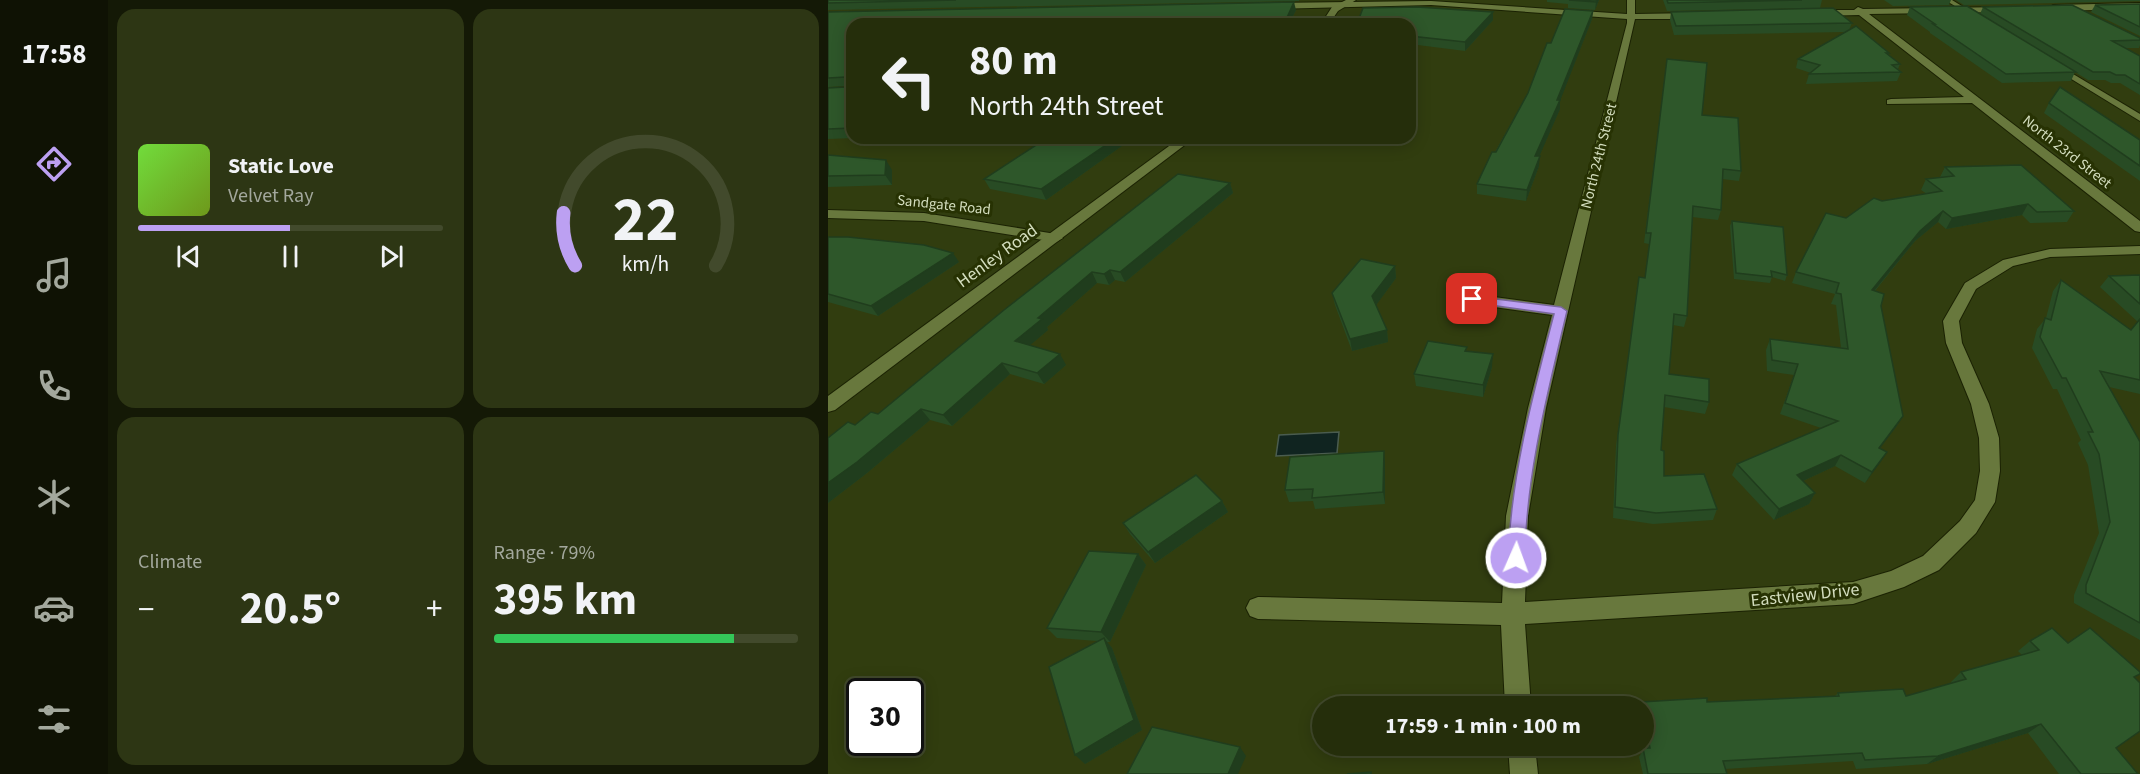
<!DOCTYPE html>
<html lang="en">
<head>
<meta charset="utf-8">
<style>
	:root { --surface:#252e0b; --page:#2d3614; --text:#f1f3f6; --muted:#a3a89d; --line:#424a2c; --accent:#bca0f2 }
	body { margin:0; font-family:"Source Sans 3",sans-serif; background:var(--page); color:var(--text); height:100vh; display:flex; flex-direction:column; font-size:22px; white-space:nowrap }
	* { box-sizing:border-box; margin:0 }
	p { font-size:20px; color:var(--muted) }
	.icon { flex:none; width:33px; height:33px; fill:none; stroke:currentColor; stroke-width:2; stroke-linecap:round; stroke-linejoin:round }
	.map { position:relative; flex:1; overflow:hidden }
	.details { display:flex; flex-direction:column; gap:9px; padding:9px; background:#141906; width:720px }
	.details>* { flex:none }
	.guide { position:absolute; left:18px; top:18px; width:570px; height:126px; border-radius:18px; box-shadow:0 3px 15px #0003,0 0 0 2px var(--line); background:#252e0b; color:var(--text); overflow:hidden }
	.speed { position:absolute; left:18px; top:678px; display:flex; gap:12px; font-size:30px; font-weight:700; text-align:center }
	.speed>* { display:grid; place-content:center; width:78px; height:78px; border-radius:50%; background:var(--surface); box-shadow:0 3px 15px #0003,0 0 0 2px var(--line); line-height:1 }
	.speed .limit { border:3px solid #111; border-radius:9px; background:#fff; color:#111 }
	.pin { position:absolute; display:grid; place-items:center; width:51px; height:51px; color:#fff; margin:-26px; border-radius:12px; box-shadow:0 3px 9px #0006 }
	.me { position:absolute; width:66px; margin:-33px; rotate:2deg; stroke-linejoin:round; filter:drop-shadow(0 0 4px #0008) }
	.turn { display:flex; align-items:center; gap:21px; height:126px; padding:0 24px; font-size:27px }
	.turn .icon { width:78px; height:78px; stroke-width:2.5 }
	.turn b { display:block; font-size:42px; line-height:51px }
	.big { font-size:45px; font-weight:700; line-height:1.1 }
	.details .tile { flex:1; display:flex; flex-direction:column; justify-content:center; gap:9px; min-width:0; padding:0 21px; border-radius:18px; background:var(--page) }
	.details .dial { align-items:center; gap:0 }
	.dial svg { height:156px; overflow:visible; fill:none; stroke:var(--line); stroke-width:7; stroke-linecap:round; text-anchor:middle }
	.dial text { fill:var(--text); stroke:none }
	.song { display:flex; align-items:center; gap:18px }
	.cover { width:72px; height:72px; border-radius:9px; background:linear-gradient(135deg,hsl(100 70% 55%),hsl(80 70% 35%)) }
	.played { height:6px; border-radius:3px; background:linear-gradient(90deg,var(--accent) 50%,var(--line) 50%) }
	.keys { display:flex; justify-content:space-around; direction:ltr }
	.heat { display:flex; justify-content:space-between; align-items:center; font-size:33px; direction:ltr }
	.charge { height:9px; border-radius:4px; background:linear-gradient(90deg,#34c759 79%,var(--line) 0) }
	.details .tiles { flex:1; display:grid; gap:9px; grid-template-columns:repeat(2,1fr) }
	.trip { position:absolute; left:484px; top:696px; width:342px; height:60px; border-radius:30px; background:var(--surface); box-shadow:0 3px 15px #0003,0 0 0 2px var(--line); font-weight:700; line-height:60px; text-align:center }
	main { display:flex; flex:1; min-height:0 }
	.dock { display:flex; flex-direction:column; width:108px; justify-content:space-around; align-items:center; background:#0f1204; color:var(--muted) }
	.dock .icon { width:42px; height:42px }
	.dock .selected { color:var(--accent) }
	.dock b { font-size:27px; color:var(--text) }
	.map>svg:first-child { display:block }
</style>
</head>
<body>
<main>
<nav class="dock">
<b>17:58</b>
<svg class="icon selected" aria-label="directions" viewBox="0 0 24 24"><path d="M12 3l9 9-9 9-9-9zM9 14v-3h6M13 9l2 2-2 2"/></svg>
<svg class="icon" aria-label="music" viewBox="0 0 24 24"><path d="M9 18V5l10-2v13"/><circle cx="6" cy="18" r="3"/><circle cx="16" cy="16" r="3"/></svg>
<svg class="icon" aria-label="phone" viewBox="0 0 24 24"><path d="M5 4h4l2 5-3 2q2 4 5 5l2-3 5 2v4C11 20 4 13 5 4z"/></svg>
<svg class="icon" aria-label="climate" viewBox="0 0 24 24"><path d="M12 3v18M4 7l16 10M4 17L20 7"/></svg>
<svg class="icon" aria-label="car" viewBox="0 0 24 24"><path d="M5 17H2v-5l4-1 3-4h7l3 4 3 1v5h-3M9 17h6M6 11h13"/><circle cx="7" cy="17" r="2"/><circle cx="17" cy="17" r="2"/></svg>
<svg class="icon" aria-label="filters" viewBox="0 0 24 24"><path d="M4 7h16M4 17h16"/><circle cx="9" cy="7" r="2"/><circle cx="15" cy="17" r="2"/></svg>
</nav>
<section class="details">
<div class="tiles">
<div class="tile">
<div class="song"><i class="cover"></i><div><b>Static Love</b><p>Velvet Ray</p></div></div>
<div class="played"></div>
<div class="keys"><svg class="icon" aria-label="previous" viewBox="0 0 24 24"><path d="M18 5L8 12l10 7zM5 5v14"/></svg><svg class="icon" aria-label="pause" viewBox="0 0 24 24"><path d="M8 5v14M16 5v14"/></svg><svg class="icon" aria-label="next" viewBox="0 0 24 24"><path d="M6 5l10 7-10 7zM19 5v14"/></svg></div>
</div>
<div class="tile dial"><svg viewBox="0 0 100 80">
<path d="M14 69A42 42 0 1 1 86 69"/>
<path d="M14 69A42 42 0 0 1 8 42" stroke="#bca0f2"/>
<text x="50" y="56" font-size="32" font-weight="700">22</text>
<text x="50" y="72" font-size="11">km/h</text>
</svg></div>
<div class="tile"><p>Climate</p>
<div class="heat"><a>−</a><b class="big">20.5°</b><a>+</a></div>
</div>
<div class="tile"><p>Range · 79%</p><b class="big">395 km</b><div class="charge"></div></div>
</div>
</section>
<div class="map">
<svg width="1312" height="774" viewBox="0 0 1312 774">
	<rect width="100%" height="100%" fill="#313d0f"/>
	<polygon fill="#102420" stroke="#4a5c4f" stroke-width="1.5" points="511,432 509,453 448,456 451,435"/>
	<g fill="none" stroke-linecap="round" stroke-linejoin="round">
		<g stroke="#1b2203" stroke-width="2">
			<g id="service">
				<polygon points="1117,0 1124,0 1150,16 1145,17"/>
				<polygon points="1230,65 1312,114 1312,121 1227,69 1226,67"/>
			</g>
		</g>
		<g stroke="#1b2203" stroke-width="2">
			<g id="minor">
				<polygon points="799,0 807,0 807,14 868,13 872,16 868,19 807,19 718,408 700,516 697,602 1025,582 1063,571 1095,556 1132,521 1147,500 1152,471 1151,438 1143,404 1118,343 1115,321 1137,283 1175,260 1222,249 1312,246 1312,254 1222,257 1185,266 1148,289 1131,321 1134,343 1161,404 1171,438 1172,471 1167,502 1148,533 1111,570 1076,587 1025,604 697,624 703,706 677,706 673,625 430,619 422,616 418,608 422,600 430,597 674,603 678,516 700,408 724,315 644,304 636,299 644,294 726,305 799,23 799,19 603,5 443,9 439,6 443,3 603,1 799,14"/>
				<polygon points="1312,3 1312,9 1225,11 1221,8 1225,5"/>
				<polygon points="1030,7 1035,9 1179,7 1180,9 1176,12 1041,14 1312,221 1312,232 1307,231 1144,103 1059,104 1059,100 1063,99 1136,97 1031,15 988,16 984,13 988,10 1026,10"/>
				<polygon points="0,210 96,213 228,234 235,238 228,242 96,221 0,218"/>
				<polygon points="680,746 707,746 710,774 682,774"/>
			</g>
		</g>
		<g stroke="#1b2203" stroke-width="2">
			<g id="tertiary">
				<polygon points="518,0 528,0 510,11 501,24 493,24 504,7"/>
				<polygon points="352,138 366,138 7,410 0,412 0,396"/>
			</g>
		</g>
		<use href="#service" fill="#68783d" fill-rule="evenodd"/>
		<use href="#minor" fill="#68783d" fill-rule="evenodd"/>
		<use href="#tertiary" fill="#68783d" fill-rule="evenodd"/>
	</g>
	<g fill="#284b24">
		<polygon points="0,0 471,0 471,1 0,10"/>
		<polygon points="719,0 771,0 767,10 740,8 740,4 719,2"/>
		<polygon points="835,0 994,0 992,8 839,11"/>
		<polygon points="1056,0 1123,0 1121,5 1065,6"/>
		<polygon points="1128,0 1312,0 1312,1 1136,5"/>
		<polygon points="1312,4 1312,36 1263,12 1267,5"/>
		<polygon points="1082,7 1152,14 1155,7 1312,38 1312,45 1311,48 1298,48 1312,56 1312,95 1292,83 1283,83 1277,80 1260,80 1247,72 1243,81 1174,83 1102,33 1102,32 1079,15"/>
		<polygon points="468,10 461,24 24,24 24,138 27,138 0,139 0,88 18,87 19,86 0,87 0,12"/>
		<polygon points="765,11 764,19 732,100 732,109 711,156 711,166 698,201 649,194 649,184 700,93 723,43"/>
		<polygon points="843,12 1024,23 1021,30 1061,53 1060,55 1072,64 1070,69 1073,72 1069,81 978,84 981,74 983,73 968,68 970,59 1017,32 846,35 842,20"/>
		<polygon points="665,20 637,51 582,44 582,24"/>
		<polygon points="839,59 874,115 913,171 911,181 894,179 893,210 890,220 864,217 859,316 856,327 845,325 841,374 881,402 877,414 836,407 833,450 836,476 889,509 885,520 825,524 785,518 788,446 809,288 811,277 817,277 821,244 816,243"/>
		<polygon points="1221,103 1312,140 1312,181 1216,113"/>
		<polygon points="219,138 305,138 218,200 162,189 156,179"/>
		<polygon points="0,155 64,170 64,185 0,187"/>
		<polygon points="1117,167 1246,211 1239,222 1202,223 1194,215 1118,229 1110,222 1087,241 1047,291 1053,306 1075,416 1068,427 1052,448 1059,452 1037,483 1007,466 975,481 987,493 981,504 946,520 904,475 909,464 993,428 952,414 966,375 939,371 938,350 942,339 1013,348 1008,305 1003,304 1007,294 964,283 968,272 1018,218 1054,201 1099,194 1093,190 1098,179 1112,177"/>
		<polygon points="402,183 405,193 297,282 287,280 281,285 269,283 219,327 220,330 202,345 238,365 216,384 182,374 124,426 102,420 39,473 0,503 0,438 50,414 176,310"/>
		<polygon points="904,221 959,275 957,281 944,277 942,283 906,279 902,226"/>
		<polygon points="0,237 131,262 50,316 0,302"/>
		<polygon points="567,266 568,278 548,305 559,330 560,342 524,351 507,305 504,293"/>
		<polygon points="1312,275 1312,394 1281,387 1312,442 1312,640 1246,603 1246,595 1271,533 1260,465 1250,443 1253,440 1229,389 1225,389 1204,348 1209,329 1218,318 1225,291 1233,280 1303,330 1310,322 1272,287 1281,276"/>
		<polygon points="639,351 664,367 655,397 588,386 586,374"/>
		<polygon points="557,463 557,504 487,509 485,501 461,502 457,490"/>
		<polygon points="394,501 400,512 327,563 302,534 295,523"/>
		<polygon points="310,554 318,565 282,642 279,642 284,648 314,730 257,764 269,641 229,638 219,628"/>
		<polygon points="1202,641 1240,643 1306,677 1288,748 1310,774 1231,774 1200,733 1099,764 1028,769 1025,761 897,769 899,774 815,774 811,757 816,748 816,706 811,706 813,702 879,702 1007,696 1010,693 1078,696 1123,683 1123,682 1133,672 1194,655 1190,651"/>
	</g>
	<g fill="#203d1d">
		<polygon points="769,0 771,0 767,10 768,2"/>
		<polygon points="466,2 468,10 461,24 456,24"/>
		<polygon points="765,11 764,19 732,101 732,100 732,109 707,166 707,156"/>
		<polygon points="665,12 665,20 637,51 637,42"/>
		<polygon points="288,138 305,138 218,200 213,189"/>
		<polygon points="712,156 711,166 698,201 699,190"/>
		<polygon points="58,160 64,170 64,185 57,175"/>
		<polygon points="402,183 405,193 297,282 292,272"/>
		<polygon points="1200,204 1194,215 1118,229 1124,218"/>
		<polygon points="1115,211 1110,222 1087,241 1038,301 1044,290 1092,231"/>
		<polygon points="125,253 131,262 50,316 43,306"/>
		<polygon points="567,266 568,278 546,308 544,296"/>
		<polygon points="282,270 287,280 281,285 276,274"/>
		<polygon points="264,272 269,283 219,327 220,330 194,352 187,341 210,318"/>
		<polygon points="559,330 560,342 524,351 522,339"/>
		<polygon points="232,354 238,365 216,384 209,373"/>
		<polygon points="665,354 664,367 655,397 655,385"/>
		<polygon points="174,363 182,374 124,426 115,415"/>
		<polygon points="93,409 102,420 39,473 0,503 0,483"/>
		<polygon points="1075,416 1068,427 1044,459 1051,448"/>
		<polygon points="556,451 557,463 557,504 555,492"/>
		<polygon points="1059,452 1052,463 1037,483 1044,472"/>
		<polygon points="1013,455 1007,466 964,486 969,475"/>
		<polygon points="987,493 981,504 946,520 951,509"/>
		<polygon points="394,501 400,512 327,563 320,552"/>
		<polygon points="310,554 318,565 282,642 273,632"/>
		<polygon points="276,638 284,648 314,730 257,764 247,755"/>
		<polygon points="1213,724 1200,733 1099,764 1110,756"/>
		<polygon points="412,747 418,756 410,774 400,774"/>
	</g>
	<g fill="#2e572a" stroke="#203d1d" stroke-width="1.5">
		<polygon points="0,0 128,0 0,3"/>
		<polygon points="741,0 769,0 768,2"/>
		<polygon points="839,0 974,0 840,3"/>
		<polygon points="466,2 456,24 24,24 24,128 0,129 0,88 18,87 21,79 18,77 0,78 0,12"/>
		<polygon points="1312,4 1312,27 1267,5"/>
		<polygon points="1244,5 1312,38 1312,40 1284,41 1312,56 1312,84 1297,75 1288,75 1282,72 1265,72 1155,7"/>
		<polygon points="1139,6 1248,72 1178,74 1105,24 1107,24 1082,7"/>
		<polygon points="589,7 665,12 637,42 582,36 582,24 529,24 535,8"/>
		<polygon points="1005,8 1024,23 848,26 843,12"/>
		<polygon points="737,9 765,11 729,100 732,100 707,156 712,156 699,190 649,184 664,152 668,152 700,93 719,43 723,43"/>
		<polygon points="1028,26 1061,53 1058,53 1072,64 1064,65 1073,72 981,74 992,65 970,59"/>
		<polygon points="839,59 879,63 874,115 910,118 913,171 895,169 893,210 865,206 859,316 846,314 841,374 881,379 881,402 837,395 833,450 836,451 836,476 876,474 889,509 828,513 787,507 790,435 811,277 817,278 823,233 818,233"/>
		<polygon points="1232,87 1312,140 1312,166 1221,103"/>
		<polygon points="219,138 288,138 213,189 156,179"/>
		<polygon points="0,155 58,160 57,175 0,176"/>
		<polygon points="1193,165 1246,211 1209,212 1200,204 1124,218 1115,211 1092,231 1044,290 1056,294 1053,306 1075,416 1051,448 1059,452 1044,472 1013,455 969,475 987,493 951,509 909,464 1010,421 957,403 970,364 944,360 942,339 1020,349 1013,294 1008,293 1011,283 968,272 998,213 1018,218 1046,198 1054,201 1114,191 1098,179 1126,176 1117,167"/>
		<polygon points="350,174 402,183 292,272 282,270 276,274 264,272 210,318 214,319 187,341 232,354 209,373 174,363 115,415 93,409 29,462 0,483 0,438 20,422 27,425 43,412 50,414 176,310"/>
		<polygon points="904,221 955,227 959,275 943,271 944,277 908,273"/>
		<polygon points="0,237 20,237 96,245 125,253 43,306 0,294"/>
		<polygon points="533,259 567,266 544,296 559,330 522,339 504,293"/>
		<polygon points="1312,275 1312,304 1281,276"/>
		<polygon points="1233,280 1303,330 1312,319 1312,380 1272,371 1312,442 1312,623 1258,593 1258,585 1282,522 1271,454 1260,432 1265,432 1238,378 1234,378 1212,337 1217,318 1223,320"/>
		<polygon points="600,341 639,347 637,351 665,354 655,385 586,374"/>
		<polygon points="556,451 555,492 484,498 485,489 457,490 462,457"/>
		<polygon points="368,475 394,501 320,552 295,523"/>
		<polygon points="261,551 310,554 273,632 219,628"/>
		<polygon points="1224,628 1240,643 1262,628 1312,672 1312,674 1306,677 1312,683 1312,731 1288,748 1310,774 1253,774 1213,724 1110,756 1037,760 1034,753 895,761 899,774 820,774 815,748 822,748 816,719 816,706 813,706 813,702 879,698 879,702 1011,696 1010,693 1075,689 1078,696 1138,679 1133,672 1211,650 1202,641"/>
		<polygon points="276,638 306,720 247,755 221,667"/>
		<polygon points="324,727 412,747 400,774 299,774"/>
		<polygon points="543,772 543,774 519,774"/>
	</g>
	<path fill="#bca0f2" stroke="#7a689d" stroke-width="1.5" d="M 644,296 L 733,307 L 739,311 C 720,392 698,474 697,558 L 694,563 L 688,565 L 682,563 L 680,558 C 683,475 705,394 726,314 L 640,302 L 640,297 Z"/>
	<g text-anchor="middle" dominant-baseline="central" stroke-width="6" stroke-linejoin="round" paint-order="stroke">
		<g font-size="15" fill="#d3ddbe" stroke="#273203">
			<text transform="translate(1239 152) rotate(38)">North 23rd Street</text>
			<text transform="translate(771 156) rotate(-76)">North 24th Street</text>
			<text transform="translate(116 205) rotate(6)">Sandgate Road</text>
		</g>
		<g font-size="18" fill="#d3ddbe" stroke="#273203">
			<text transform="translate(169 256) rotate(-36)">Henley Road</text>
			<text transform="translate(977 595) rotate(-6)">Eastview Drive</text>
		</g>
	</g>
</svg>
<div class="speed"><div class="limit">30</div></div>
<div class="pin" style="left:644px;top:299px;background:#d93025"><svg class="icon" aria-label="arrive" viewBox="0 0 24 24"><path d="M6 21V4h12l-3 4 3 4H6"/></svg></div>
<svg class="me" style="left:688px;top:558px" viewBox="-20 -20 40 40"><circle r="17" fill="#bca0f2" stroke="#fff" stroke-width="3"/><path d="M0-11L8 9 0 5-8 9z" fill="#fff"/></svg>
<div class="trip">17:59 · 1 min · 100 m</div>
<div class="guide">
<div class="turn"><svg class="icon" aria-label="left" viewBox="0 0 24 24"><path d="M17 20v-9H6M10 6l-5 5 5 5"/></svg><div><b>80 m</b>North 24th Street</div></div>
</div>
</div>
</main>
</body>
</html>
